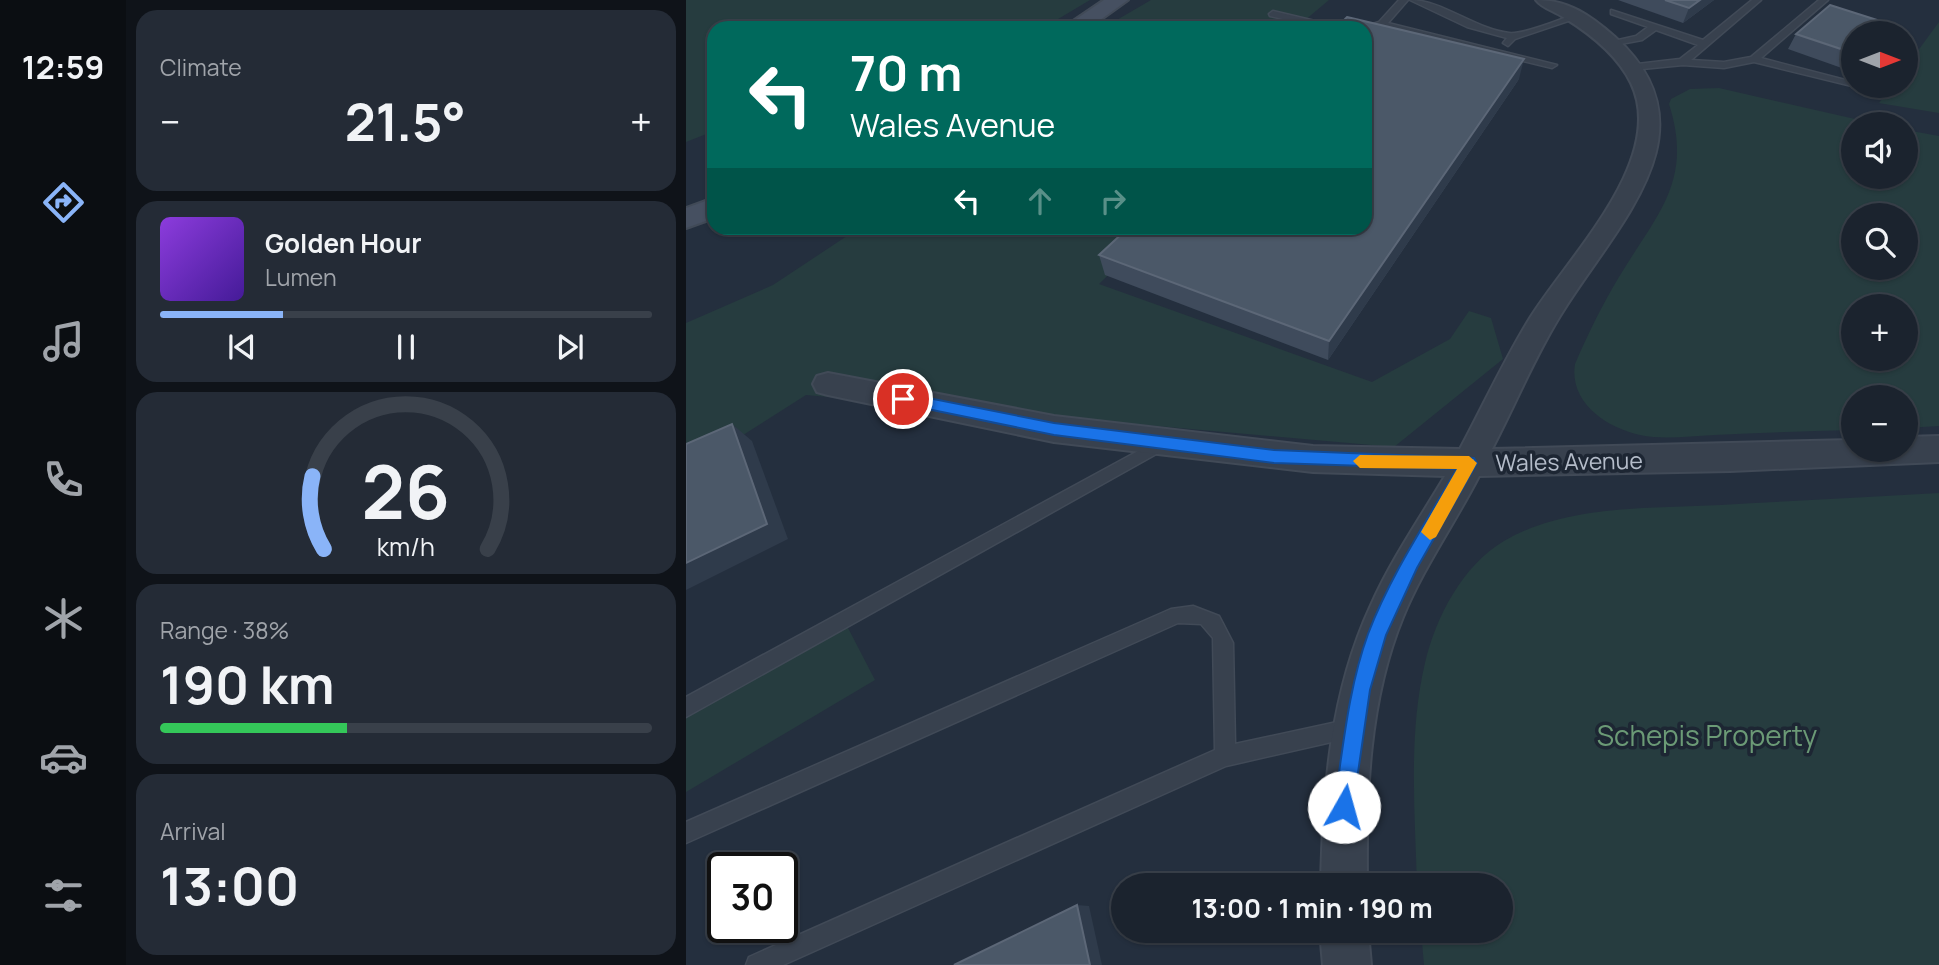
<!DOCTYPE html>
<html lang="en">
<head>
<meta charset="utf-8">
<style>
	:root { --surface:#1b232e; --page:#242b36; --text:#f1f3f6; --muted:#a0a4aa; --line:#39404a; --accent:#8ab4f8 }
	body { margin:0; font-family:Manrope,sans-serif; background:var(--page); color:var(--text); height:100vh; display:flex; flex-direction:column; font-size:26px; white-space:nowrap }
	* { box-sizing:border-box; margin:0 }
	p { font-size:23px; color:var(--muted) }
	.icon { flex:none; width:38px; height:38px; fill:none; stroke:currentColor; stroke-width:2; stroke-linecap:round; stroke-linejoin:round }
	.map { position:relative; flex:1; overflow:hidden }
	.drawer { display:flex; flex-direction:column; gap:10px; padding:10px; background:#0f1319; width:560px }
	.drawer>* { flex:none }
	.guide { position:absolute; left:21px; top:21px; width:665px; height:214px; border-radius:21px; box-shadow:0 2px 5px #0004,0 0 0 2px var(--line); background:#00695c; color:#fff; overflow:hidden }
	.needle { width:46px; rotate:90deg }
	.controls { position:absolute; left:1155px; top:21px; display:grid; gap:14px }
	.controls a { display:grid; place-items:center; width:77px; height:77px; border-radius:50%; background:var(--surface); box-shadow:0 2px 5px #0004,0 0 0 2px var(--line); font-size:35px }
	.speed { position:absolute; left:21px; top:852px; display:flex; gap:14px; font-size:35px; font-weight:700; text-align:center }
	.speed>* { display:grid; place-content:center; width:91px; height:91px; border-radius:50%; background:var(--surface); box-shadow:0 2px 5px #0004,0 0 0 2px var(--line); line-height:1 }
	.speed .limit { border:4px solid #111; border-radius:10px; background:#fff; color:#111 }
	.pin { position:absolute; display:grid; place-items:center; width:60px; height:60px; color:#fff; margin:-30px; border:4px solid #fff; border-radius:50%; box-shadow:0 2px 7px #0007 }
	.me { position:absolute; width:77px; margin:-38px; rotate:7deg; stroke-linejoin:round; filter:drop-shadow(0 0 5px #0008) }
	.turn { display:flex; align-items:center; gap:24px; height:147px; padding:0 28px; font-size:32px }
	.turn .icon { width:91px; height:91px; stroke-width:2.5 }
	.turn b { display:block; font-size:49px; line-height:60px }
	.lanes { display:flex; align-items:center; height:66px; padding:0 28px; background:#0003; justify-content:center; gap:35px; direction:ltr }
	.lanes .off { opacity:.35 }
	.big { font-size:52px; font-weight:700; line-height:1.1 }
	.drawer .widget { flex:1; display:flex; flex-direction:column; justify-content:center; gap:10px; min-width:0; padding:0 24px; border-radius:21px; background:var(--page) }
	.drawer .dial { align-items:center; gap:0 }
	.dial svg { height:182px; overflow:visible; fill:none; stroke:var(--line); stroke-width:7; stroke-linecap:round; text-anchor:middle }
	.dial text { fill:var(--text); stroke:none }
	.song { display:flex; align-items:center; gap:21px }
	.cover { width:84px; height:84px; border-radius:10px; background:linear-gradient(135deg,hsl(270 70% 55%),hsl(260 70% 35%)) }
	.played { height:7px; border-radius:4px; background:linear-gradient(90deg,var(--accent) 25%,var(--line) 25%) }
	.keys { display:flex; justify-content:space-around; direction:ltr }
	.heat { display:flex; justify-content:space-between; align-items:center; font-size:38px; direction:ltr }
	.charge { height:10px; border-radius:5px; background:linear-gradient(90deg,#34c759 38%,var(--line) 0) }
	.trip { position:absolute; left:425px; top:873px; width:402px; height:70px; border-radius:35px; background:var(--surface); box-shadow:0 2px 5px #0004,0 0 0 2px var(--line); font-weight:700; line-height:70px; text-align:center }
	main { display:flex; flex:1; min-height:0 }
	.dock { display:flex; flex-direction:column; width:126px; justify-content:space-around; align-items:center; background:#0b0e12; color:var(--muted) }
	.dock .icon { width:49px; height:49px }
	.dock .selected { color:var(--accent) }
	.dock b { font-size:32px; color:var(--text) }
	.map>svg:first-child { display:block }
</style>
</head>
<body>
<main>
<nav class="dock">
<b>12:59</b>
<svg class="icon selected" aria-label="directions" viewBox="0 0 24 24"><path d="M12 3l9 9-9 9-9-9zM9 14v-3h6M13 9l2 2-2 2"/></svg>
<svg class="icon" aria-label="music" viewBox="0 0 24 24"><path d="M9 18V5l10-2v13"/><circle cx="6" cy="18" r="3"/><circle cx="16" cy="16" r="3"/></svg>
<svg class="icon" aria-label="phone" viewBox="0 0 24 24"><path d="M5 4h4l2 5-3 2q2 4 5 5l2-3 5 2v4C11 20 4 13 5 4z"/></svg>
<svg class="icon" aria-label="climate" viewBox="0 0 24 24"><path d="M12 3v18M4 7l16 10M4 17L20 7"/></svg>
<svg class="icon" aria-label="car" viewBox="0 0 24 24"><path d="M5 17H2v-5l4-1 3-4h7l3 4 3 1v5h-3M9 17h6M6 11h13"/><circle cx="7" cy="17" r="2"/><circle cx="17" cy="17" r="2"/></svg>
<svg class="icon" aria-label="filters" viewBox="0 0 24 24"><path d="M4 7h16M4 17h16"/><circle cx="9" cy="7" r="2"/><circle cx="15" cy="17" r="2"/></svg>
</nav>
<section class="drawer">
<div class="widget"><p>Climate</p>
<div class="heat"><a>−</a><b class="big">21.5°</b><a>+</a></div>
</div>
<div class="widget">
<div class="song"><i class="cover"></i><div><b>Golden Hour</b><p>Lumen</p></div></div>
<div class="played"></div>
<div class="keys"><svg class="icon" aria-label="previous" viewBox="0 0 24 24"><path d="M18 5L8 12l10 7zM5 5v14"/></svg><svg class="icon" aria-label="pause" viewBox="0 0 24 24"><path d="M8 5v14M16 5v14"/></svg><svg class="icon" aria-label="next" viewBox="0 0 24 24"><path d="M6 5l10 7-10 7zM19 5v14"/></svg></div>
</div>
<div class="widget dial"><svg viewBox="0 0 100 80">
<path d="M14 69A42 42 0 1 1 86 69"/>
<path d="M14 69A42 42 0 0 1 9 37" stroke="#8ab4f8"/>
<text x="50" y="56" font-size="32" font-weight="700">26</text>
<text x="50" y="72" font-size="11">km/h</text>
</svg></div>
<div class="widget"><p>Range · 38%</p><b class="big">190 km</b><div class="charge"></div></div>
<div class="widget"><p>Arrival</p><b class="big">13:00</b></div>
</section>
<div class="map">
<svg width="1253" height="965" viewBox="0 0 1253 965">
	<rect width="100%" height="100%" fill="#242f3e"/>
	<g fill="#263c3f" fill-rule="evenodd">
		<polygon points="0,0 404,0 357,28 28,28 28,131 0,142"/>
		<polygon points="465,0 643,0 612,26 613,28 417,28"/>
		<polygon points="1253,22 1253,113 1193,103 1206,86 1220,86 1220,67"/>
		<path d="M 1033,88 L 1191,124 L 1167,124 L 1167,177 L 1220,177 L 1220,130 L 1253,136 L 1253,426 L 1220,428 L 1220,397 L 1167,397 L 1167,430 C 1121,431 1075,433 1028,435 C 1004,436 978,440 954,435 C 919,427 883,402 889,364 C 902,334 916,305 933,277 C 970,215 1008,182 983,104 L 985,99 L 1004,89 ZM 1220,215 L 1220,268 L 1167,268 L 1167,215 ZM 1220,306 L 1220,359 L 1167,359 L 1167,306 Z"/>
		<polygon points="173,228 470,228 413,284 686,382 764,339 783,311 805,318 817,359 708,447 120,395 54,437 0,461 0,323 87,285"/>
		<path d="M 1253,493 L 1253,965 L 738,965 L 735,931 L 816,931 L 816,886 L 731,885 C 729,813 722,734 739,663 C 750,617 776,566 818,541 C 882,504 963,509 1035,505 C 1108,501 1180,497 1253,493 Z"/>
		<polygon points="161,626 189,680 0,792 0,711"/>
	</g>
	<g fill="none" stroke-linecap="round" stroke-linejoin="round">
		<g stroke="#414a57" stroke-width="3">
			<g id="service">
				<polygon points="713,0 722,0 702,23 871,65 866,68 696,27 679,32 679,28 675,28 693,22"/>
				<path d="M 724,0 C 756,0 789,29 823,33 C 837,35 872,20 887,15 L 894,17 L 829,39 L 822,46 L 817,43 L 821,38 L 781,27 Z"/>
				<polygon points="1066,0 1075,0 1005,60 1038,62 1065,57 1133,0 1142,0 1075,58 1167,82 1167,86 1170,87 1068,62 1038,68 997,65 946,70 943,69 943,65 994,59 1012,45 970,30 956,40 924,46 919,43 950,36 962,27 925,14 925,10 1017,40"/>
				<polygon points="587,11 650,26 651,28 636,28 584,16 583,14"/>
				<polygon points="476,438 481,440 484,444 481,448 0,717 0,697"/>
				<polygon points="507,606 533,616 547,643 549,744 665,719 672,722 675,729 672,736 540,766 97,965 60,965 63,957 529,750 527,638 515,624 492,623 0,843 0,822 485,609"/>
			</g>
		</g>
		<g stroke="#414a57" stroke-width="4">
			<g id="minor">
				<path d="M 850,0 C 883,0 905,16 929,37 C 1034,131 927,228 874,316 C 848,358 829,405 806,449 L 1167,440 L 1167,450 L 1220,450 L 1220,437 L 1253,436 L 1253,462 L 1044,471 L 793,476 C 769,523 737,568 717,617 C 682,702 680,796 681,886 L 635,886 C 637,790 644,693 685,605 C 705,560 734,518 759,476 L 627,472 L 368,442 L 142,395 L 131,392 L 127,384 L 131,376 L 142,373 L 368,416 L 627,446 L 774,449 C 797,406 818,360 844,318 C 882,257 982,159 945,83 C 931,54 903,33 877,17 C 868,11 856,8 850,0 Z"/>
				<polygon points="634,931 682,931 685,965 637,965"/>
			</g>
		</g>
		<g stroke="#414a57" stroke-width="4">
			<g id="secondary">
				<polygon points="418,0 442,0 403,28 377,28"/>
				<polygon points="28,198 28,218 0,228 0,208"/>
			</g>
		</g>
		<use href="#service" fill="#38414e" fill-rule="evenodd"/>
		<use href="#minor" fill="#38414e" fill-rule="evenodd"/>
		<use href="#secondary" fill="#465061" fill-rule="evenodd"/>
	</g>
	<g fill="#3f4b5c">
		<polygon points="932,0 1028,0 997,23"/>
		<polygon points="1213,27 1209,33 1167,33 1167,72 1102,49 1110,34"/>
		<polygon points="833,79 642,360 419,275 413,255"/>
	</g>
	<g fill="#2f3b4b">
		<polygon points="1014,0 1028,0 997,23 1003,8"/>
		<polygon points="838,59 833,79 642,360 643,341"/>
		<polygon points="46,424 66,441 102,539 0,590 0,563"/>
		<polygon points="391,905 403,906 416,965 404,965"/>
	</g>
	<g fill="#4b5868" stroke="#5c6777" stroke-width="2">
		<polygon points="979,0 1014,0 1003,8"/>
		<polygon points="1144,5 1213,27 1207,33 1167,33 1167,53 1110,34"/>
		<polygon points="661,17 838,59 643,341 413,255 442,228 679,228 679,28 650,28"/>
		<polygon points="46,424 81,524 0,563 0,444"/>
		<polygon points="391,905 404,965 268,965"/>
	</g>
	<path fill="#1a73e8" stroke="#114b97" stroke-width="2" d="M 217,393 L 368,423 L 588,450 L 788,458 L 791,463 L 731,568 L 700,635 L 684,690 L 666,814 L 658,818 L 651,814 L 648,807 C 657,749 662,689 682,634 C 704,576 740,522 771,469 L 588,463 L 368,435 L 212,403 L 212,395 Z"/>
	<polygon fill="#f59e0b" points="674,455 783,456 791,463 750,537 744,540 735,532 771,469 674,468 667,461"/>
	<g text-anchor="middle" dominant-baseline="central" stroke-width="7" stroke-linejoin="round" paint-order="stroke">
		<g font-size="23" fill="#b4bcc9" stroke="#1d2633">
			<text transform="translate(883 461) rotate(-1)">Wales Avenue</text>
		</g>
		<g font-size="28" fill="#6b9a76" stroke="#1d2633">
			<text x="1021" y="735">Schepis Property</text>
		</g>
	</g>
</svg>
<div class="controls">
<a><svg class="needle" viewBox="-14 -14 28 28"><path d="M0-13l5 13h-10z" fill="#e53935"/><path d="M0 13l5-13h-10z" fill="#a0a4aa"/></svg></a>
<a><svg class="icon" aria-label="sound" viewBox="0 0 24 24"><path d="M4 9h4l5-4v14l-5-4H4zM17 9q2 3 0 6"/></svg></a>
<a><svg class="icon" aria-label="search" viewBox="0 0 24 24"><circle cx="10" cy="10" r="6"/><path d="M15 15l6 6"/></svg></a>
<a>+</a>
<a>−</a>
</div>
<div class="speed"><div class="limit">30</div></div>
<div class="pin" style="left:217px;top:399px;background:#d93025"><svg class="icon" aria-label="arrive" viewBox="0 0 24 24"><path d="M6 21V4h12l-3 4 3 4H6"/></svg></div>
<svg class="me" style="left:658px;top:807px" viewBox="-20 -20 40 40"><circle r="19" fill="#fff"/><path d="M0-13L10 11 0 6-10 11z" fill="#1a73e8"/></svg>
<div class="trip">13:00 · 1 min · 190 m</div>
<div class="guide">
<div class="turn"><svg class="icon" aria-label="left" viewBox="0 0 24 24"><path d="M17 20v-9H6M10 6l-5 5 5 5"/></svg><div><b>70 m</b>Wales Avenue</div></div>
<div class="lanes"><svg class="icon" aria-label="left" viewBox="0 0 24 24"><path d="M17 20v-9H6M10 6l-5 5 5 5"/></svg><svg class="icon off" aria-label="ahead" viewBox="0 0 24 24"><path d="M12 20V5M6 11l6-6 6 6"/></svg><svg class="icon off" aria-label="right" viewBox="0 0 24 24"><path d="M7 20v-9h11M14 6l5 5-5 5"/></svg></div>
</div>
</div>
</main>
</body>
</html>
